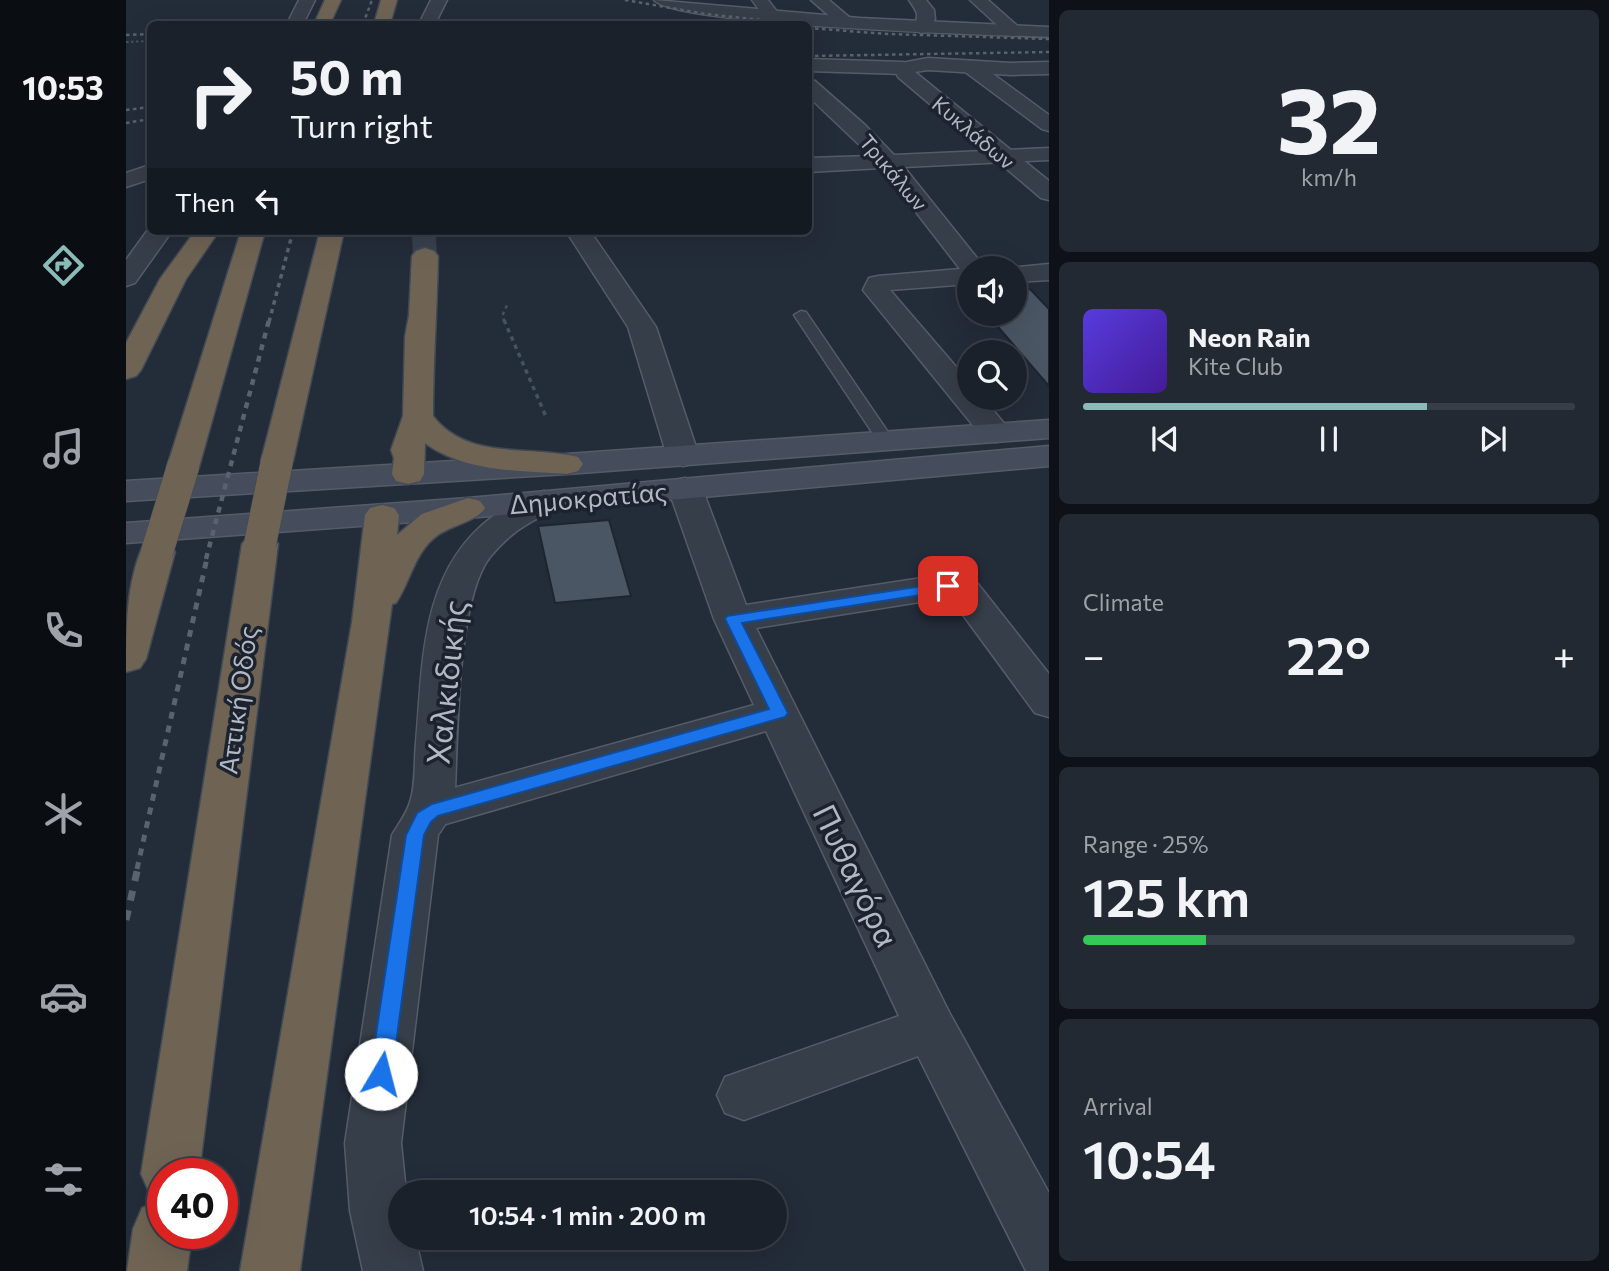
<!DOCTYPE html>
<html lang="en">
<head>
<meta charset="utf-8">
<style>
	:root { --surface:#1a212b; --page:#232933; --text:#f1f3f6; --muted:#9fa3a9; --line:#383e47; --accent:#8bbbb9 }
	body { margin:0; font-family:Commissioner,sans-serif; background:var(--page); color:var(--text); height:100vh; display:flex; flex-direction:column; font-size:26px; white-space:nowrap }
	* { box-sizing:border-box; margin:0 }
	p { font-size:23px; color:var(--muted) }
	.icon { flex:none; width:38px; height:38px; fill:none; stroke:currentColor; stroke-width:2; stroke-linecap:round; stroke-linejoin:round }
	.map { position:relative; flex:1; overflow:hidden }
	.drawer { display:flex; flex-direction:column; gap:10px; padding:10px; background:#0e1218; width:560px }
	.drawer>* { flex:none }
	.banner { position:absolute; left:21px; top:21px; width:665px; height:214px; border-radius:10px; box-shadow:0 7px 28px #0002,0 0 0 2px var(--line); background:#1a212b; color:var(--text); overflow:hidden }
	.controls { position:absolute; left:831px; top:256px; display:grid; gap:14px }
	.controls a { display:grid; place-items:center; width:70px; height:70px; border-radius:50%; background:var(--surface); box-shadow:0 7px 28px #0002,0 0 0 2px var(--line); font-size:35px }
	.speed { position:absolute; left:21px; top:1158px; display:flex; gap:14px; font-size:35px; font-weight:700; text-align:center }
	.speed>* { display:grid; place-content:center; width:91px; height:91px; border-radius:50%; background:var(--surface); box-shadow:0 7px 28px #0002,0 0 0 2px var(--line); line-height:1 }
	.speed .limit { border:10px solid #d22; background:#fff; color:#111 }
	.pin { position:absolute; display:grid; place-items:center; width:60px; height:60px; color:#fff; margin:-30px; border-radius:14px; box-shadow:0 4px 10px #0006 }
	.me { position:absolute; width:77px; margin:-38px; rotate:8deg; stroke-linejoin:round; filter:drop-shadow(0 0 5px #0008) }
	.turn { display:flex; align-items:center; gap:24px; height:147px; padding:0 28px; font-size:32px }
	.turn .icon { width:91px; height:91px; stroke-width:2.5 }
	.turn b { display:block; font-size:49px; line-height:60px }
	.then { display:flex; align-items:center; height:66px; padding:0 28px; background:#0003; gap:14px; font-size:26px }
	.big { font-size:52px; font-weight:600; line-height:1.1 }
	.drawer .tile { flex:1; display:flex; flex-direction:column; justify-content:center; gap:10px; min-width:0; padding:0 24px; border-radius:10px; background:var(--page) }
	.drawer .dial { align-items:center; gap:0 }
	.dial b { font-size:91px; line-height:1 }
	.song { display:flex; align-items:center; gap:21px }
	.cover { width:84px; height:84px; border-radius:10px; background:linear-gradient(135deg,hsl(250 70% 55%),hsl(260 70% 35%)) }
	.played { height:7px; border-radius:4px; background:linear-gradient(90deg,var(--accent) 70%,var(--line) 70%) }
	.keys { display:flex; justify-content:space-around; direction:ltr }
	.heat { display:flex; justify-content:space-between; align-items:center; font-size:38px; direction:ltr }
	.charge { height:10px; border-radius:5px; background:linear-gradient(90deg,#34c759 25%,var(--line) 0) }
	.trip { position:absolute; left:262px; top:1180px; width:399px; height:70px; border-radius:35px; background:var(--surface); box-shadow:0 7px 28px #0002,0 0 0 2px var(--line); font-weight:600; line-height:70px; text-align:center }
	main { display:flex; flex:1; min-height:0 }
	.tab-bar { display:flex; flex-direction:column; width:126px; justify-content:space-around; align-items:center; background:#0a0d11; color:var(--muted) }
	.tab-bar .icon { width:49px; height:49px }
	.tab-bar .current { color:var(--accent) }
	.tab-bar b { font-size:32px; color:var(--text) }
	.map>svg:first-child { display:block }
</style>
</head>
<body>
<main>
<nav class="tab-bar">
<b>10:53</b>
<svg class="icon current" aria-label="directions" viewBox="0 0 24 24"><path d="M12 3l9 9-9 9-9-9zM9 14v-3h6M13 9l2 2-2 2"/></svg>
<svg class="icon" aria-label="music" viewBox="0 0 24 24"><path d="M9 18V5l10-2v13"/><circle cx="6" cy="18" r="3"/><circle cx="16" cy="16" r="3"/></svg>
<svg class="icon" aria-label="phone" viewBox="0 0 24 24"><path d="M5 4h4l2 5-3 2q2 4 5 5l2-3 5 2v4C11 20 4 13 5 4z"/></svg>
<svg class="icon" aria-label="climate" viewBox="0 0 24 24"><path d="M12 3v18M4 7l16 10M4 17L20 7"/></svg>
<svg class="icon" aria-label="car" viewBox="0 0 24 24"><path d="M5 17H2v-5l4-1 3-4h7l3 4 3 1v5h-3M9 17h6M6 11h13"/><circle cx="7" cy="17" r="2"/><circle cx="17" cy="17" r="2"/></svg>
<svg class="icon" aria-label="filters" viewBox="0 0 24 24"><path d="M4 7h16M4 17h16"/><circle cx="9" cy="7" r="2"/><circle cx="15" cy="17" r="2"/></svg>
</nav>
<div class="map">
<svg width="923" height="1271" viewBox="0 0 923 1271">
	<rect width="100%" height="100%" fill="#232c39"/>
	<g fill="#4b5665" stroke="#1e2530" stroke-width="2">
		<polygon points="904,289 923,309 923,386 860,313 889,313 889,291"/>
		<polygon points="483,520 505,596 429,603 412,526"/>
	</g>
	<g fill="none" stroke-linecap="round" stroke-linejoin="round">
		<polyline stroke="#38414e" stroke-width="24" stroke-dasharray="24 12" stroke-linecap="butt" points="298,236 299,256"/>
		<g stroke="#545c67" stroke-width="3">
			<polygon id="service" points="675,311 680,312 768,441 766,444 754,444 668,315"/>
		</g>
		<g stroke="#545c67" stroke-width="3">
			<g id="minor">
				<polygon points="305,0 321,0 309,24 293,24"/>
				<polygon points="626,0 642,0 655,17 653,21 641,21"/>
				<polygon points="685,0 703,0 730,23 722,28 716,27"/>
				<path d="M 783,0 L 800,0 L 808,10 L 809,19 L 801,32 L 795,33 L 786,28 C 795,15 791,12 783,0 Z"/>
				<polygon points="844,0 862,0 897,31 888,36 882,35"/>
				<polygon points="682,59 777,62 786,68 777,74 682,71"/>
				<polygon points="845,61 852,63 923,115 923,131 916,129 838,71 836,67"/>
				<polygon points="682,79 689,81 739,125 768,155 923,148 923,160 778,167 859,268 844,268 844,284 764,290 844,383 844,397 856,397 886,433 881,440 870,442 859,440 737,290 743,278 752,276 834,269 756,168 682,172 682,158 745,156 682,96"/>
				<polygon points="24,227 24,231 46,231 9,283 0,286 0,260"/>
				<polygon points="440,231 464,231 530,327 573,456 568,463 557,466 546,463 541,456 502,327"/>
				<polygon points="923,264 923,280 889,282 889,268 883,268"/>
				<polygon points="559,478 571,481 576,488 620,605 822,574 852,584 923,674 923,717 909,713 826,600 819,598 630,628 823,1012 923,1193 923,1271 900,1271 792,1056 618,1120 599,1113 591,1095 599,1077 773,1016 640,731 306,828 290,823 284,811 290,799 306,794 628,705 588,619 542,488 547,481"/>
			</g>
		</g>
		<g stroke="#545c67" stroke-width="3">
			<g id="tertiary">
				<polygon points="173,0 189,0 177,24 161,24"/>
				<path d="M 528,0 L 734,18 L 923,27 L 923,37 C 870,35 551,26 528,0 Z"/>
				<polygon points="802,58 885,63 923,62 923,74 885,75 802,70 789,72 923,181 923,200 915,198 772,77 768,68 770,64"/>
				<polygon points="24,165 24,179 0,187 0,173"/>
				<path d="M 418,491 L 430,494 L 435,501 C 426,513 412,517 400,525 C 386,533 374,545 364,557 C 329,602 332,751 328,811 L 312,835 L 275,1143 L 280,1192 L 275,1192 L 275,1237 L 289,1237 L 297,1271 L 237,1271 L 224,1211 L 219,1143 L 266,835 C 272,825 281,813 284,802 C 290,785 288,761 290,743 C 297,662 294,571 366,517 C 381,506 399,496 418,491 Z"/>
			</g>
		</g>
		<g stroke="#545c67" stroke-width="3">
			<g id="secondary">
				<polygon points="923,420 923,438 441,474 0,501 0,481 441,454"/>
				<polygon points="923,446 923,466 342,518 0,543 0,523 342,498"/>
			</g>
		</g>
		<g stroke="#414954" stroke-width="3">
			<g id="motorway">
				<polygon points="199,0 215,0 204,24 188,24"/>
				<polygon points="255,0 271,0 264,24 248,24"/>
				<polygon points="69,231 93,231 60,279 15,370 10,376 0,379 0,343 34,279"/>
				<polygon points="115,231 139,231 73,467 69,474 57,477 45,474 41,467"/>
				<polygon points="194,231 218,231 167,461 162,468 151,471 140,468 135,461"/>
				<path d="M 299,248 L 308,251 L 312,256 C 311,309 307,362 307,416 C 341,461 405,445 452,457 L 457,464 L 452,471 L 441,474 C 395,471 338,472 299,443 L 298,474 L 294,481 L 282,484 L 270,481 L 266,474 L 268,458 L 265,450 L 277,416 L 279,337 L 283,315 L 286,256 L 290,251 Z"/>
				<path d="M 342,498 L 354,501 L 359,508 C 349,523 323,525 308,538 C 288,555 284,582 270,603 L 266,604 L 174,1271 L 114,1271 L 226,622 L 239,515 L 244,508 L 256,505 L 268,508 L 273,515 L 271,535 L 296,514 Z"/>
				<polygon points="134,533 146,537 152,544 73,1174 37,1174 37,1199 24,1194 15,1174 116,544 122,537"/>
				<path d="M 31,541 L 44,544 L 49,552 L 20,659 L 14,668 L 0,672 C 0,630 0,581 18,544 Z"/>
				<polygon points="37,1199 37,1234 66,1234 61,1271 1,1271 7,1229 16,1208"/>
			</g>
		</g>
		<polyline stroke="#425557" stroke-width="2" stroke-dasharray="2.5 2.5" stroke-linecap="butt" points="0,42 24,41"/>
		<polyline stroke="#425557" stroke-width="2.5" stroke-dasharray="3.5 3.5" stroke-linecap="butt" points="378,322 377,314 382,303"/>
		<polyline stroke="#425557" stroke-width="3.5" stroke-dasharray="4.5 4.5" stroke-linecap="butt" points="378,320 421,419"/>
		<use href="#service" fill="#363e49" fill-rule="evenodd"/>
		<use href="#minor" fill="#363e49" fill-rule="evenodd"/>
		<use href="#tertiary" fill="#363e49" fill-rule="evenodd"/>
		<use href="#secondary" fill="#454d5c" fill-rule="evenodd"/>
		<use href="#motorway" fill="#6f6454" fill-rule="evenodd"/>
		<g stroke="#586270" stroke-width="2.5" stroke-dasharray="3.5 3.5" stroke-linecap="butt">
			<polyline points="499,0 580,14 673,24"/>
			<polyline points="237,24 246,0"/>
			<polyline points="682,28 762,34 923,39"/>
			<polyline points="0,35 24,34"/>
			<polyline points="682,56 923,52"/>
			<polyline points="0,110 24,107"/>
			<polyline points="0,123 24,119"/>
		</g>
		<polyline stroke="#586270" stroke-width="3.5" stroke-dasharray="4.5 4.5" stroke-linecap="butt" points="143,322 167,231"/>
		<polyline stroke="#586270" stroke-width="4.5" stroke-dasharray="6 6" stroke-linecap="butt" points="80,559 143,320"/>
		<polyline stroke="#586270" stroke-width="5" stroke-dasharray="7 7" stroke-linecap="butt" points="11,869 81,558"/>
		<polyline stroke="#586270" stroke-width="7" stroke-dasharray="10 10" stroke-linecap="butt" points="0,920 12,867"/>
		<g stroke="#414954" stroke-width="33" stroke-linecap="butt">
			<g id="motorway-bridge">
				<polyline points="134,544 151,461"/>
				<polyline points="31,552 57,467"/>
			</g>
		</g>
		<use href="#motorway-bridge" stroke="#6f6454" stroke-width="32"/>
	</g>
	<polygon fill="#1a73e8" stroke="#114b97" stroke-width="2" points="822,582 829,586 827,590 616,623 662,713 659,717 312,816 305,822 298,835 266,1074 263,1081 255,1084 247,1081 244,1074 280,835 291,813 306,804 643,709 599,619 601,616"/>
	<g text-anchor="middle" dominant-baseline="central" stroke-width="7" stroke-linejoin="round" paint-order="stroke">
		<g font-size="21" fill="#b1b9c5" stroke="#1c232e">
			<text transform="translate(848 132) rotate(40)">Κυκλάδων</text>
			<text transform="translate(768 172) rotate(50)">Τρικάλων</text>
		</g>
		<g font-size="26" fill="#b1b9c5" stroke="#1c232e">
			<text transform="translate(462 497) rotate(-5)">Δημοκρατίας</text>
			<text transform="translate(111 700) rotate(-82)">Αττική Οδός</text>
		</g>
		<g font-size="32" fill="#b1b9c5" stroke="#1c232e">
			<text transform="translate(319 682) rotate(-84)">Χαλκιδικής</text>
			<text transform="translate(731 875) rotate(64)">Πυθαγόρα</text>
		</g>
	</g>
</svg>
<div class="controls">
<a><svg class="icon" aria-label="sound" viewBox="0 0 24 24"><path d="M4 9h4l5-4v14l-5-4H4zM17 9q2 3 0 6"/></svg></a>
<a><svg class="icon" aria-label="search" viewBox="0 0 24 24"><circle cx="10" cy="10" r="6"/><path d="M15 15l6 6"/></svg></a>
</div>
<div class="speed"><div class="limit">40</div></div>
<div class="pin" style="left:822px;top:586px;background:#d93025"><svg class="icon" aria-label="arrive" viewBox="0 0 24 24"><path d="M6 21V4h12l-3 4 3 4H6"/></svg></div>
<svg class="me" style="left:255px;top:1074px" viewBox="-20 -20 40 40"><circle r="19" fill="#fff"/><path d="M0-13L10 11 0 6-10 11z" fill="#1a73e8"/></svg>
<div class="trip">10:54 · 1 min · 200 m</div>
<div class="banner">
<div class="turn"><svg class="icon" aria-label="right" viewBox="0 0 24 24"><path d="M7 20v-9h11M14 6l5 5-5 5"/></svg><div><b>50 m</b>Turn right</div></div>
<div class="then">Then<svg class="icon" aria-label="left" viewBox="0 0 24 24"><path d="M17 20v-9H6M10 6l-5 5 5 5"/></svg></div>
</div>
</div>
<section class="drawer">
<div class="tile dial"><b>32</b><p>km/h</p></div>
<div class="tile">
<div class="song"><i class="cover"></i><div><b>Neon Rain</b><p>Kite Club</p></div></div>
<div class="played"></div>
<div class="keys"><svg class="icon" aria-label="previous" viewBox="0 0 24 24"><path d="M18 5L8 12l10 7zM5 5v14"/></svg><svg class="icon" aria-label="pause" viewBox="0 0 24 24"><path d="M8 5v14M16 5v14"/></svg><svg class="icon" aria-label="next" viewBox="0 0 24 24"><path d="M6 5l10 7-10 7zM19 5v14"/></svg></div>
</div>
<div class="tile"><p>Climate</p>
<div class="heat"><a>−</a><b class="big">22°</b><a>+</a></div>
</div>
<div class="tile"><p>Range · 25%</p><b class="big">125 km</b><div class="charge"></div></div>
<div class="tile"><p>Arrival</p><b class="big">10:54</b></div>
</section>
</main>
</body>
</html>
